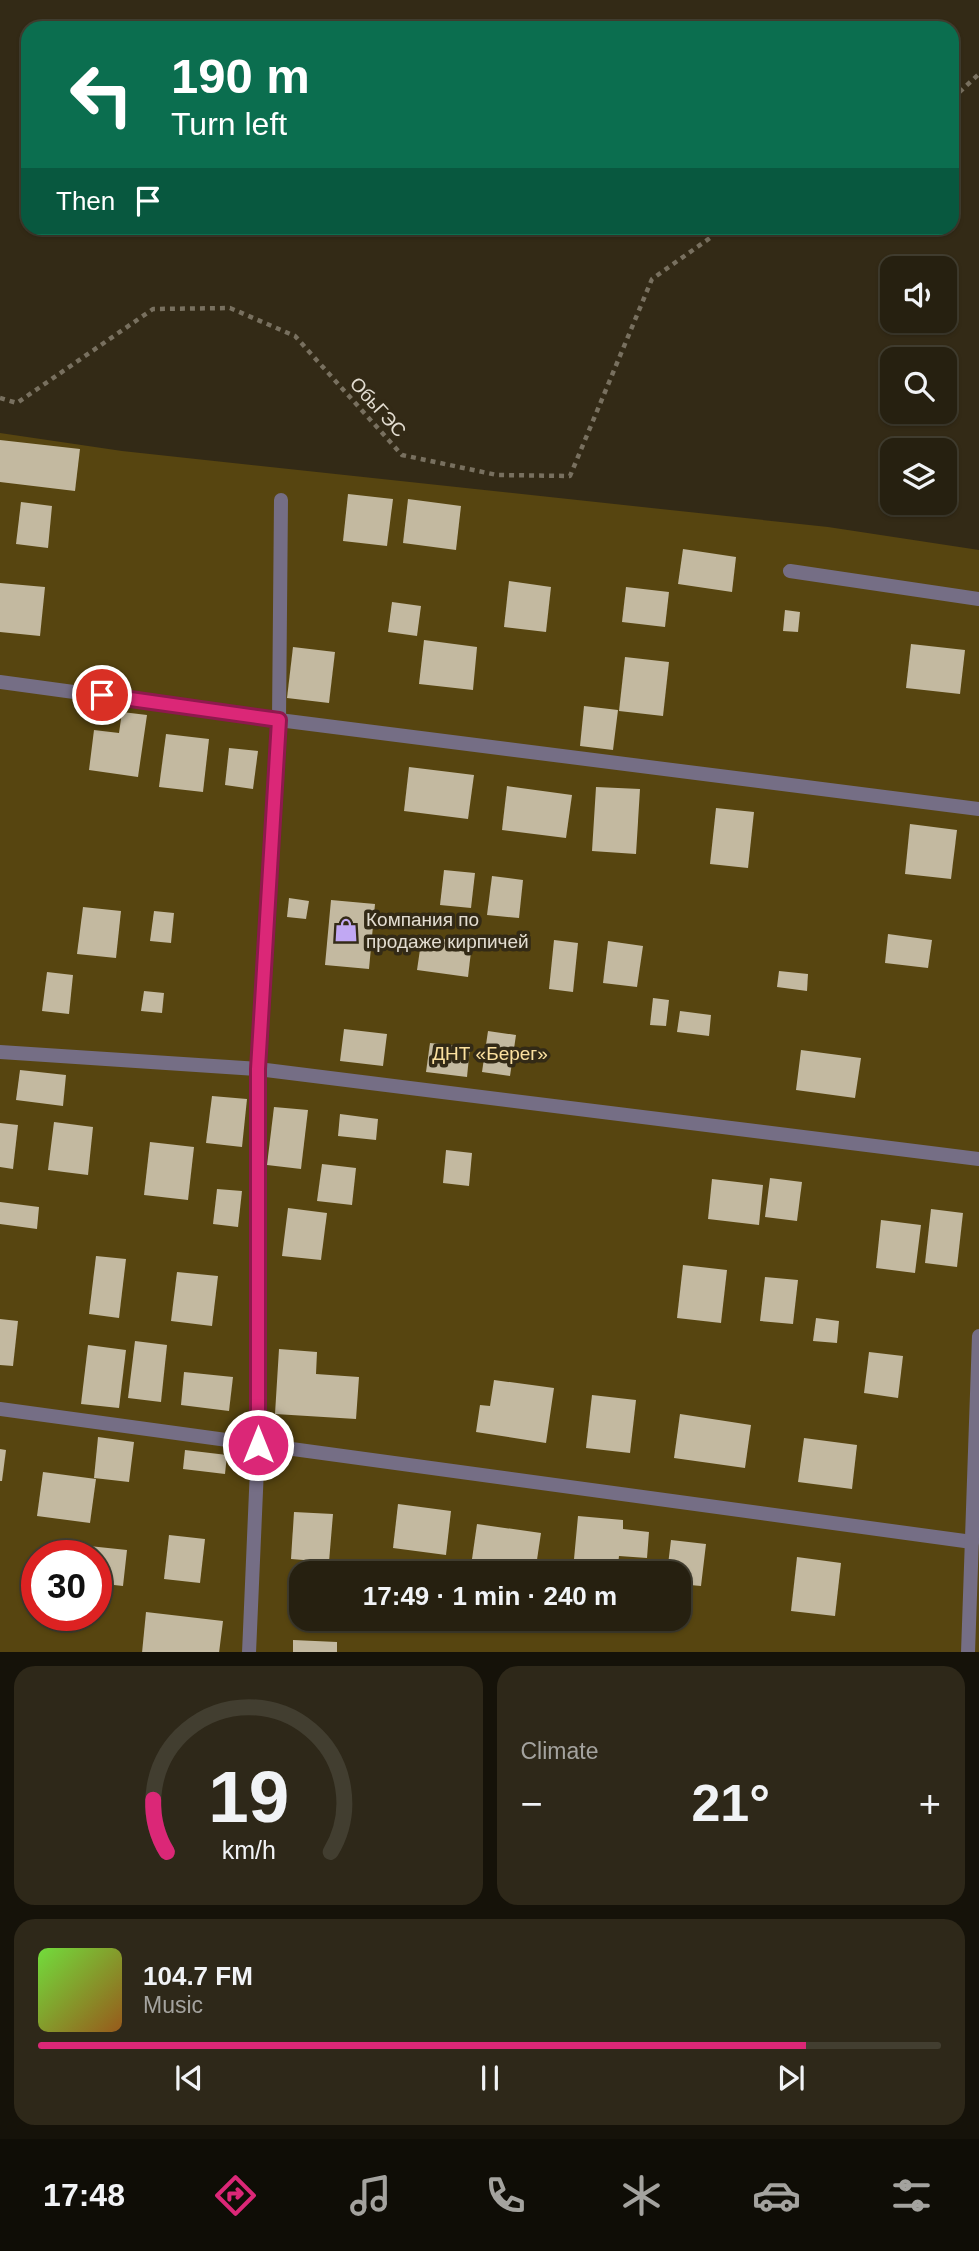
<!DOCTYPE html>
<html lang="en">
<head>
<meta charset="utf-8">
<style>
	:root { --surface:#262010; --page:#2e2819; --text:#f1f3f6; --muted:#a4a39f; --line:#423e30; --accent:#db2777 }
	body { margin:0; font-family:Helvetica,sans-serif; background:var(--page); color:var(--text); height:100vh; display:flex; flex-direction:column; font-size:26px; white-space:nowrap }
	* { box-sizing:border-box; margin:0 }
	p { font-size:23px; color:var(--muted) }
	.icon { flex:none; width:38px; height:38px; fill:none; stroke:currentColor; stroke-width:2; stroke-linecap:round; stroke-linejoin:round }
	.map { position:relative; height:1652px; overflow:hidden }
	.panel { display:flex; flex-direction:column; gap:14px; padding:14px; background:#151209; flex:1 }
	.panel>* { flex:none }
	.top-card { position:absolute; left:21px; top:21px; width:938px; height:214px; border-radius:21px; box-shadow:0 2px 5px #0004,0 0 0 2px var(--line); background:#0b6e4f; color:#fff; overflow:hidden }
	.buttons { position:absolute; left:880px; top:256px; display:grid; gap:14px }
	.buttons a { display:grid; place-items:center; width:77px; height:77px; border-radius:14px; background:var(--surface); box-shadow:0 2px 5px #0004,0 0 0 2px var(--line); font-size:35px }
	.speed { position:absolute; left:21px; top:1540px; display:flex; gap:14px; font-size:35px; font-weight:700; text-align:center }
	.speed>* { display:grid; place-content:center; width:91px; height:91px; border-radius:50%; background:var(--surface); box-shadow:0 2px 5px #0004,0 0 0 2px var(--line); line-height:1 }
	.speed .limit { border:10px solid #d22; background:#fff; color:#111 }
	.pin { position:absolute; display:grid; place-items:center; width:60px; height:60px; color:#fff; margin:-30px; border:4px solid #fff; border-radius:50%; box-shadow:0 2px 7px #0007 }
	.me { position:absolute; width:77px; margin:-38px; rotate:0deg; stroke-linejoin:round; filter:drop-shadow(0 0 5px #0008) }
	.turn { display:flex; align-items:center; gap:24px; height:147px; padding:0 35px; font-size:32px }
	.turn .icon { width:91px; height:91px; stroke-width:2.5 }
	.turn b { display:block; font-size:49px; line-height:60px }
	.then { display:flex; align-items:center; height:66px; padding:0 35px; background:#0003; gap:14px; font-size:26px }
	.big { font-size:52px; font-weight:600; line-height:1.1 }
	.panel .widget { flex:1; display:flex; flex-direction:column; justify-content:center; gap:10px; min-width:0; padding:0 24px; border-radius:21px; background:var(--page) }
	.panel .dial { align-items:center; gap:0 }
	.dial svg { height:182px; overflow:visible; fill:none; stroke:var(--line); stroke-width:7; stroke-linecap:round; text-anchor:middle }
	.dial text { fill:var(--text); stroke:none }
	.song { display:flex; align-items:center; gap:21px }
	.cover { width:84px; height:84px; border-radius:10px; background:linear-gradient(135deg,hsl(100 70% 55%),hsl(30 70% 35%)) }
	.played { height:7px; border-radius:4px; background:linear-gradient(90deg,var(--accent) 85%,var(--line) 85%) }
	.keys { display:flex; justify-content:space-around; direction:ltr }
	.heat { display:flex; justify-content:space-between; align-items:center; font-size:38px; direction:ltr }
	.panel .tiles { flex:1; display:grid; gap:14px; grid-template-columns:1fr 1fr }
	.widget:last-child { grid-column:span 2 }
	.trip { position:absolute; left:289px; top:1561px; width:402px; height:70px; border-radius:21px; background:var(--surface); box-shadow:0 2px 5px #0004,0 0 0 2px var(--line); font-weight:600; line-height:70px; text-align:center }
	.tab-bar { display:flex; height:112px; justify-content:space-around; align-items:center; background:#0f0d06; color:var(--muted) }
	.tab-bar .icon { width:49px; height:49px }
	.tab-bar .current { color:var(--accent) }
	.tab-bar b { font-size:32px; color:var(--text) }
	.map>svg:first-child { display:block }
</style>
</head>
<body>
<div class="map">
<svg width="979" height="1653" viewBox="0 0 979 1653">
	<rect width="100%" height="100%" fill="#332a16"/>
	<path fill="#574510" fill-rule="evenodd" d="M 0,433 L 122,451 L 828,527 L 979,550 L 979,1652 L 0,1653 ZM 37,1556 L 96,1556 L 96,1615 L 37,1615 ZM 301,1573 L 679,1573 L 679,1619 L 301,1619 Z"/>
	<g fill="#c3b9a0">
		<polygon points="0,440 80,449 75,491 0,482"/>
		<polygon points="348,494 393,499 387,546 343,541"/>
		<polygon points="408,499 461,506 456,550 403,543"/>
		<polygon points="21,502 52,506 48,548 16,544"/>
		<polygon points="683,549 736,557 732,592 678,584"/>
		<polygon points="509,581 551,587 546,632 504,627"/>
		<polygon points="0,583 45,587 40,636 0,632"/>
		<polygon points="626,587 669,592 665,627 622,622"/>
		<polygon points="392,602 421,606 417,636 388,632"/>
		<polygon points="785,610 800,612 798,632 783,631"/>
		<polygon points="424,640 477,647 473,690 419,684"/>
		<polygon points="911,644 965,650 960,694 906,688"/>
		<polygon points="293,647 335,652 329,703 287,698"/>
		<polygon points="625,657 669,662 663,716 619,711"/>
		<polygon points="584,706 618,710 613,750 580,746"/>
		<polygon points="122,712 147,715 138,777 89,770 94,730 119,733"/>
		<polygon points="166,734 209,739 203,792 159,787"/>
		<polygon points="229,748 258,751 253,789 225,785"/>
		<polygon points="409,767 474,775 468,819 404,811"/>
		<polygon points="507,786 572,795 566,838 502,830"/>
		<polygon points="596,787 640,789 636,854 592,851"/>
		<polygon points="716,808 754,812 748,868 710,864"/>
		<polygon points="910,824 957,830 951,879 905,874"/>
		<polygon points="444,870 475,873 471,908 440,905"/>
		<polygon points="492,876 523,880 519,918 487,915"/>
		<polygon points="289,898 309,901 306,919 287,917"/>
		<polygon points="331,900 375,904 369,969 325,965"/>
		<polygon points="83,907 121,911 116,958 77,954"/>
		<polygon points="154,911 174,913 171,943 150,941"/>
		<polygon points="888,934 932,940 928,968 885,963"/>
		<polygon points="422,936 472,943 468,977 417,970"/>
		<polygon points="554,940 578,943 573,992 549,989"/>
		<polygon points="608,941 643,946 637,987 603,983"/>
		<polygon points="779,971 808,974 807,991 777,987"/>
		<polygon points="47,972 73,975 69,1014 42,1011"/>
		<polygon points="144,991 164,993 162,1013 141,1011"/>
		<polygon points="653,998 669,1000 666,1026 650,1025"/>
		<polygon points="680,1011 711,1015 709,1036 677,1032"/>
		<polygon points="344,1029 387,1034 383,1066 340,1061"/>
		<polygon points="488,1031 516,1035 510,1076 482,1072"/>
		<polygon points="430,1043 470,1047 467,1077 426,1072"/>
		<polygon points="801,1050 861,1058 855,1098 796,1090"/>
		<polygon points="20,1070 66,1075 63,1106 16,1100"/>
		<polygon points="212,1096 247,1099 242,1147 206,1143"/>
		<polygon points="274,1107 308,1110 301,1169 267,1165"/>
		<polygon points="340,1114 378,1119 376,1140 338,1136"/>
		<polygon points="54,1122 93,1127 88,1175 48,1170"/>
		<polygon points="0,1123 18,1125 13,1169 0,1167"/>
		<polygon points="150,1142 194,1147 188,1200 144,1195"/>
		<polygon points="446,1150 472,1153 469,1186 443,1183"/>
		<polygon points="322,1164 356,1168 352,1205 317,1201"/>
		<polygon points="770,1178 802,1182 797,1221 765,1217"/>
		<polygon points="712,1179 763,1185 759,1225 708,1219"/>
		<polygon points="217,1189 242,1191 238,1227 213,1224"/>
		<polygon points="0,1202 39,1207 37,1229 0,1224"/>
		<polygon points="288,1208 327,1213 321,1260 282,1256"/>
		<polygon points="931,1209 963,1213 957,1267 925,1263"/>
		<polygon points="881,1220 921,1225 915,1273 876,1268"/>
		<polygon points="96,1256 126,1259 119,1318 89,1314"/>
		<polygon points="683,1265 727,1270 721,1323 677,1318"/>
		<polygon points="177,1272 218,1276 212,1326 171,1321"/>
		<polygon points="765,1277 798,1280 793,1324 760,1321"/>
		<polygon points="816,1318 839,1321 837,1343 813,1341"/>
		<polygon points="0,1319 18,1321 13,1366 0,1365"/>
		<polygon points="135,1341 167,1345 161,1402 128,1398"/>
		<polygon points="88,1345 126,1350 119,1408 81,1404"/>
		<polygon points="279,1349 317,1352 316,1374 359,1377 356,1419 275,1414"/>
		<polygon points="869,1352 903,1356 898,1398 864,1393"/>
		<polygon points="184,1372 233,1377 229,1411 181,1405"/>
		<polygon points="494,1380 554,1388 546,1443 476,1432 480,1405 490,1406"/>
		<polygon points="592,1395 636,1400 630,1453 586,1448"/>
		<polygon points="680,1414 751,1425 745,1468 674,1458"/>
		<polygon points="98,1437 134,1442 129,1482 94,1478"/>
		<polygon points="804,1438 857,1445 852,1489 798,1482"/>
		<polygon points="0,1449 6,1450 2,1481 0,1481"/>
		<polygon points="185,1450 227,1455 225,1474 183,1469"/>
		<polygon points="43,1472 96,1479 90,1523 37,1516"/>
		<polygon points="398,1504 451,1511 446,1555 393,1548"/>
		<polygon points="294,1512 333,1514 329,1562 291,1559"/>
		<polygon points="578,1516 623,1520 623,1529 649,1532 647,1558 619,1556 617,1573 573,1570"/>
		<polygon points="477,1524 541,1533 535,1573 470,1573"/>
		<polygon points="169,1535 205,1539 200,1583 164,1579"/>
		<polygon points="671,1540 706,1544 701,1586 679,1584 679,1573 667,1573"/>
		<polygon points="70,1544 127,1550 123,1586 96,1583 96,1556 68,1556"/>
		<polygon points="797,1557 841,1563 835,1616 791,1611"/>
		<polygon points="146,1612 223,1621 219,1653 142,1653"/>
		<polygon points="293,1640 337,1642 337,1653 293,1653"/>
	</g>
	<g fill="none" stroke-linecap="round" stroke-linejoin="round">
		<g stroke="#78705f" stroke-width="4.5" stroke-dasharray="5 5" stroke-linecap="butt">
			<polyline points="952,99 979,74"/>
			<polyline points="0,398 17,403 153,309 230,308 295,336 402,455 497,475 570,476 652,279 724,228"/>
		</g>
		<polyline stroke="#756e85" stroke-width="14" points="790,571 979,599"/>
		<g stroke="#756e85" stroke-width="14">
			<polyline points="0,682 279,720 979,809"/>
			<polyline points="0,1052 258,1069 979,1159"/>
			<polyline points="0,1409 972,1542"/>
			<polyline points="249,1653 258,1445 258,1069 279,720 281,500"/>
			<polyline points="968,1653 979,1336"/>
		</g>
	</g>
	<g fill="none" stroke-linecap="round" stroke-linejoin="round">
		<g stroke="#8e194d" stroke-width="18">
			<polyline id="route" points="102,695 279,720 258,1069 258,1445"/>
		</g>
		<use href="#route" stroke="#db2777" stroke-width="12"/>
	</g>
	<defs>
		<g id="shop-bare" transform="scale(1.89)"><path d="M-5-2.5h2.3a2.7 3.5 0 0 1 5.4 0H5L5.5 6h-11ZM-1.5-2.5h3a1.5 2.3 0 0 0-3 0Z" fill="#c1a8f3" stroke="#332a16" stroke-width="2.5" paint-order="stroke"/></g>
	</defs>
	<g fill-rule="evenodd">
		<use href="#shop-bare" x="346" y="930"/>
	</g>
	<g text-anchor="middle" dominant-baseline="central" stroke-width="7" stroke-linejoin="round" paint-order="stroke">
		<g font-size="19" fill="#e3ddd1" stroke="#332a16">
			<text transform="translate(378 407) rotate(48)">ОбьГЭС</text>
		</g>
		<g font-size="19" fill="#e3ddd1" stroke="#332a16" text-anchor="start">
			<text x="366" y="919">Компания по<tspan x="366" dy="22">продаже кирпичей</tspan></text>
		</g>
		<g font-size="19" fill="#fce1a0" stroke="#332a16">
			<text x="490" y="1053">ДНТ «Берег»</text>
		</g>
	</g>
</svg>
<div class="buttons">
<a><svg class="icon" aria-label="sound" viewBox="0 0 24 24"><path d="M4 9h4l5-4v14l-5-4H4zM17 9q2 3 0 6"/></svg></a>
<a><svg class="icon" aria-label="search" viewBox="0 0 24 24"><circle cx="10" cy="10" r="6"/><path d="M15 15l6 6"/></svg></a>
<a><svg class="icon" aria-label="layers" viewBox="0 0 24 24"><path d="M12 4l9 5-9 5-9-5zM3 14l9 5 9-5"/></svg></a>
</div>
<div class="speed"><div class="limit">30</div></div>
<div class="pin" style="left:102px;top:695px;background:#d93025"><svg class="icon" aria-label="arrive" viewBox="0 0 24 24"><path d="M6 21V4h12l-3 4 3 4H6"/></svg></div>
<svg class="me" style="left:258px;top:1445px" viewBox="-20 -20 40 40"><circle r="17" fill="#db2777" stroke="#fff" stroke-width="3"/><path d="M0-11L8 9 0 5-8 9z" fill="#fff"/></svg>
<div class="trip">17:49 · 1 min · 240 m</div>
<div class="top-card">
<div class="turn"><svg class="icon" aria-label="left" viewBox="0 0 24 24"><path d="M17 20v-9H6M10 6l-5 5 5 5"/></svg><div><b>190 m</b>Turn left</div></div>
<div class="then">Then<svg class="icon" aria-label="arrive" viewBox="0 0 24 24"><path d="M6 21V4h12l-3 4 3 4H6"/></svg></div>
</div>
</div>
<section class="panel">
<div class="tiles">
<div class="widget dial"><svg viewBox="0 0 100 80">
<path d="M14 69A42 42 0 1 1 86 69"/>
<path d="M14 69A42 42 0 0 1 8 46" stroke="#db2777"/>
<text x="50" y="56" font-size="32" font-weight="700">19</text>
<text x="50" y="72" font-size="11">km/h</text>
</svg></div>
<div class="widget"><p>Climate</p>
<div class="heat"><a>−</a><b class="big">21°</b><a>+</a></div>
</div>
<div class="widget">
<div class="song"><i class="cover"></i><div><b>104.7 FM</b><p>Music</p></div></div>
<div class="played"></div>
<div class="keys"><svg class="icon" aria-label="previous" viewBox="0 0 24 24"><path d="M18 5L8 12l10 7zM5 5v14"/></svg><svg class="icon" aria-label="pause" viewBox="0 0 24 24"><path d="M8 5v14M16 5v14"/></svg><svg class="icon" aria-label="next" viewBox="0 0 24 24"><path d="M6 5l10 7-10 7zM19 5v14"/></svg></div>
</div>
</div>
</section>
<nav class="tab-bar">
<b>17:48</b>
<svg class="icon current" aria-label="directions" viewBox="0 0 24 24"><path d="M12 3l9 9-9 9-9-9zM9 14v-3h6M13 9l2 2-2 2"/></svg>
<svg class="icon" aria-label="music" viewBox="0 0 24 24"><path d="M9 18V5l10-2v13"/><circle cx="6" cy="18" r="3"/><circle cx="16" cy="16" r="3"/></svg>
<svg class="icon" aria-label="phone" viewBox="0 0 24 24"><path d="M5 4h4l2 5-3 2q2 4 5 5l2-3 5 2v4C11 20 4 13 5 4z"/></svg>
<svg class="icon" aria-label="climate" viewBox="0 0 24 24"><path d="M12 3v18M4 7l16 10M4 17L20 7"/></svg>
<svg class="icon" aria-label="car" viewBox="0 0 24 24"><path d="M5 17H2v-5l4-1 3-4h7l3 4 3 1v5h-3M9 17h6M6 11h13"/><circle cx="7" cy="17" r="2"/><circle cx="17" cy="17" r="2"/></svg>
<svg class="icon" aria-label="filters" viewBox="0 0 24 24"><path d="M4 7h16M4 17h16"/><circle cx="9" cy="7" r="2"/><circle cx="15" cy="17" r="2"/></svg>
</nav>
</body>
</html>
